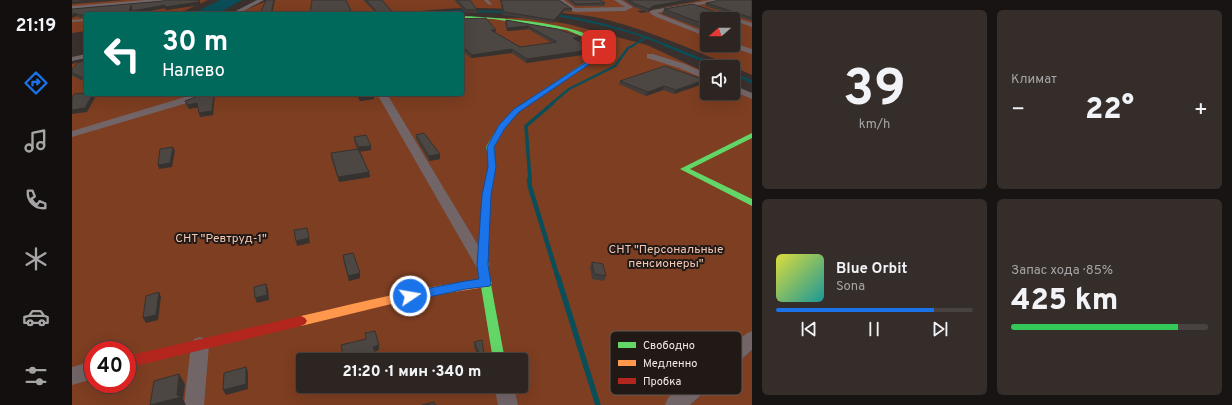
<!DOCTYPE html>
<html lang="ru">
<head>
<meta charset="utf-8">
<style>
	:root { --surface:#2c2522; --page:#342d2a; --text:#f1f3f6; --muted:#a6a5a5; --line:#484240; --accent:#1a73e8 }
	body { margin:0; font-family:Overpass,sans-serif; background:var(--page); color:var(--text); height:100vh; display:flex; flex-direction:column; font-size:15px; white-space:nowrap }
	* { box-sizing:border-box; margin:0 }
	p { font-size:13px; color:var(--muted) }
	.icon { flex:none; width:22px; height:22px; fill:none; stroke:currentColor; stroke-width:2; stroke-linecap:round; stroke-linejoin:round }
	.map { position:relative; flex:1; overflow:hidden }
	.side { display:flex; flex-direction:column; gap:10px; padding:10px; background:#181413; width:480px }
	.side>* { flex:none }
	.banner { position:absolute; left:12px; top:12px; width:380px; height:84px; border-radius:4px; box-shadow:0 4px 16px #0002,0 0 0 1px var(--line); background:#00695c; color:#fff; overflow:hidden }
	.needle { width:26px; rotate:250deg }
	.buttons { position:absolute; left:628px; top:12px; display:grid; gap:8px }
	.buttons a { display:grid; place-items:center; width:40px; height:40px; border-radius:4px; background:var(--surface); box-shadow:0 4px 16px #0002,0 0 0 1px var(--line); font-size:20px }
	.speed { position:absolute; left:12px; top:341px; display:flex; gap:8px; font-size:20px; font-weight:700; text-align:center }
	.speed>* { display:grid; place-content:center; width:52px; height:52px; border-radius:50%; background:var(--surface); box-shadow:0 4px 16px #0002,0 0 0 1px var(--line); line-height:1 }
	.speed .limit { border:6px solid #d22; background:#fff; color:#111 }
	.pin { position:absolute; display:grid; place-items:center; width:34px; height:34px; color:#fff; margin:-17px; border-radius:8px; box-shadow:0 2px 6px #0006 }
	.me { position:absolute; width:44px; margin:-22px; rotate:78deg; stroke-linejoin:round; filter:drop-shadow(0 0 3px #0008) }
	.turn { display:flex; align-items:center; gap:14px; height:84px; padding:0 12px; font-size:18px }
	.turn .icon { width:52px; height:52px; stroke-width:2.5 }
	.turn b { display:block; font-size:28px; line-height:34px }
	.big { font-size:30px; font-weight:800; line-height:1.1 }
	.side .tile { flex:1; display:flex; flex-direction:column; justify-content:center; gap:6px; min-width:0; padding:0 14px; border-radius:6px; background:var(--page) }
	.side .dial { align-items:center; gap:0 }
	.dial b { font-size:52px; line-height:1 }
	.song { display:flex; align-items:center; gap:12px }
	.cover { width:48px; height:48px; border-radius:6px; background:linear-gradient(135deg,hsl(60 70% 55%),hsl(180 70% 35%)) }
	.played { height:4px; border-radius:2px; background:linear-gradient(90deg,var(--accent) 80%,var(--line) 80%) }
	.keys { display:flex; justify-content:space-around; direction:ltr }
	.heat { display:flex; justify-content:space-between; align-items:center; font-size:22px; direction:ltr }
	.charge { height:6px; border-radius:3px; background:linear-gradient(90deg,#34c759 85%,var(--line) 0) }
	.side .tiles { flex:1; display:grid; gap:10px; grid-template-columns:repeat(2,1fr) }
	.trip { position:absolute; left:224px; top:353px; width:232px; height:40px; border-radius:4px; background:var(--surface); box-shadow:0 4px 16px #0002,0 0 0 1px var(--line); font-weight:800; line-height:40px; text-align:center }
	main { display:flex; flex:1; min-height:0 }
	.tabs { display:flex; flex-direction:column; width:72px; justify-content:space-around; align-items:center; background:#120f0e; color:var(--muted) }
	.tabs .icon { width:28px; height:28px }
	.tabs .active { color:var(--accent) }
	.tabs b { font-size:18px; color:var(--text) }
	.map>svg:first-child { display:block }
</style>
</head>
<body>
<main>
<nav class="tabs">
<b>21:19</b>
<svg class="icon active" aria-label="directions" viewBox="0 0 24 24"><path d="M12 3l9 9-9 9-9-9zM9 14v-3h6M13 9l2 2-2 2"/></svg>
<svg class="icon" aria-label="music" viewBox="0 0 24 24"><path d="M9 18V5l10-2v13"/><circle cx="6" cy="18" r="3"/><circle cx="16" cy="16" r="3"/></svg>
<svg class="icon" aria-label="phone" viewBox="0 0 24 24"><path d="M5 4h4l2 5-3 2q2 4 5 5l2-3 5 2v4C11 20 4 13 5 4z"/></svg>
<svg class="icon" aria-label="climate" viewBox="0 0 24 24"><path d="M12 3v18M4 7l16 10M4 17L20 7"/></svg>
<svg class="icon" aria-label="car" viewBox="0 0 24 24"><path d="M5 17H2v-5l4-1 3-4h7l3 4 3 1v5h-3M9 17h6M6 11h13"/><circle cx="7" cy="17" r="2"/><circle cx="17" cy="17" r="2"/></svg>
<svg class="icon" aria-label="filters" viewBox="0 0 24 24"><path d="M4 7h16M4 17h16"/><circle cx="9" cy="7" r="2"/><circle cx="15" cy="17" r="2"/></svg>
</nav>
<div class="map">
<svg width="680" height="405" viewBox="0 0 680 405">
	<rect width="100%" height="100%" fill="#3a312e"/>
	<g fill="#7d3e21" fill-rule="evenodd">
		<polygon points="0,0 136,0 112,11 98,14 14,14 14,31 0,33"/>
		<path d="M 197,0 L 645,0 L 565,11 L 569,13 L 656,0 L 680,0 L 680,75 C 631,54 583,32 532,19 C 511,14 489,13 468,11 C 421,7 373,6 326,14 L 164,14 ZM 635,19 L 661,19 L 661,45 L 635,45 Z"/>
		<path d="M 390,18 L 459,18 L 496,24 L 575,45 L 635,73 L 635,93 L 661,93 L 661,86 L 680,96 L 680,331 L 593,405 L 0,405 L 0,64 L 14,60 L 14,94 L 390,94 ZM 21,350 L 55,350 L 55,384 L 21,384 ZM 231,360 L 449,360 L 449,386 L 231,386 Z"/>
		<polygon points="680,350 680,405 618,405"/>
	</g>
	<polygon fill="#094e58" points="148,0 170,0 145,14 120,14"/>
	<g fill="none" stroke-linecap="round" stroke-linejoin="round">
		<g stroke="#094e58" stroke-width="2">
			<polyline points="337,14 386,11 435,12"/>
			<path d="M 484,15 C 524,22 558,30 596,46"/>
			<polyline points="560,46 575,37"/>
		</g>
		<g stroke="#094e58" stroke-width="2.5">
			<polyline points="593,45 647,67"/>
			<polyline points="661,73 680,82"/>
			<polyline points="479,104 497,89 543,66 556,48 562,45"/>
		</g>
		<polyline stroke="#094e58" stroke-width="3.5" points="458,180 454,126 481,103"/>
		<polyline stroke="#094e58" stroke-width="4.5" points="457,179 458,187 486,278"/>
		<polyline stroke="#094e58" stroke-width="5.5" points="486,277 526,405"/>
		<g fill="#726568" fill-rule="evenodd">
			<polygon points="412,0 416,0 420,4 417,5"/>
			<polygon points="14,19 14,21 0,22 0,20"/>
		</g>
		<g fill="#726568" fill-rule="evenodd">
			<polygon points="73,0 95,0 92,2 0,10 0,6"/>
			<polygon points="185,0 192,0 166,14 158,14"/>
			<polygon points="485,0 492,0 503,8 553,7 542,0 549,0 561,7 553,11 502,12"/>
			<polygon points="639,0 652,0 585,13 635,33 635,37 582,16 577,12 580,10"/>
			<polygon points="661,17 680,23 680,27 658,19"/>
			<polygon points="661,43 680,49 680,54 658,47 657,45 661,45"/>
			<polygon points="14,54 14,58 0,61 0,57"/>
			<polygon points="575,54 581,54 613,64 635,74 635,80 607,68 575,58"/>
			<polygon points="661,85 680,93 680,99 661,91"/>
			<polygon points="123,94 135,94 122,101 0,137 0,131"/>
			<polygon points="305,94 315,94 415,260 418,264 415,268 410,270 405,268"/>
			<polygon points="680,331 680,350 618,405 593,405 596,398 674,334"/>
			<polygon points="128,337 134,339 137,345 132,405 112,405 119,345 122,339"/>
			<polygon points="21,361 21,379 0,385 0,367"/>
			<polygon points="422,386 442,386 446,405 426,405"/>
		</g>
		<g fill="#63d668" fill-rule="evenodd">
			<path d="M 390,16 C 416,17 512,22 527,43 C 528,45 529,49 530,52 L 519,63 L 447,111 L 433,128 L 422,147 L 423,154 L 422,156 L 416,156 L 414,147 L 427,125 L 443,109 L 515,61 L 524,52 L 523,45 L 516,39 L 495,30 L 421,19 L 390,18 Z"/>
			<polygon points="680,133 680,138 618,169 680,199 680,206 608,169"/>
			<polygon points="412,270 416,271 417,274 433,360 421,360 407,274 408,271"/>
		</g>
		<path fill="#ff974d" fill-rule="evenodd" d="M 414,279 L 418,280 L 420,283 L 418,286 L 414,287 L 344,298 L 229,326 L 225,324 L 223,321 L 225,318 L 229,316 C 290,302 351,286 414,279 Z"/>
		<g fill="#b3261e" fill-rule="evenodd">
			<polygon points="416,152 419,152 423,154 424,167 419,195 415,265 417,274 416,277 412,278 408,277 405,265 411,195 416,167"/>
			<polygon points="229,316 233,318 235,321 233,324 229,326 55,368 55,356"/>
		</g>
	</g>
	<g fill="#423d3a">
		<polygon points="92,0 128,0 128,5 94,10 93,8 61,14 60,9 14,14 14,18 8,18 5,16 0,18 0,9 91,1"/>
		<polygon points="291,0 310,0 322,14 305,14"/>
		<polygon points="382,0 398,0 405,10 405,13 394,13"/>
		<polygon points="428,0 487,0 500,9 499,12 492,11 481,23 431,15"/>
		<polygon points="495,0 528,0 533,3 532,6 503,6"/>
		<polygon points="552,0 630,0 580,9 576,12 562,7"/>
		<polygon points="680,0 680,21 633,6 634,3"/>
		<polygon points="592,9 664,23 627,28 590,14"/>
		<polygon points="390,19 423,33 448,47 480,43 456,29 435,31 433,24 434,20 509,37 508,41 506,41 519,52 517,54 454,63 440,53 399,58 390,50"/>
		<polygon points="14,62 14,82 0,76 0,69"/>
		<polygon points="633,80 631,84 602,94 591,90 574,96 547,84 548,81"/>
		<polygon points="284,94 301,94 302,95 302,99 288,101"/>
		<polygon points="121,98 141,115 128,117 126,107 117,109 114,105 113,101"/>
		<polygon points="344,135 368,159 357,161 344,139"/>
		<polygon points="282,137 299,146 299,150 288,151 297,172 298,177 267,182 259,158 259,153 285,149 282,141"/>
		<polygon points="271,255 288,273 288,278 277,281 271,260"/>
		<polygon points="520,262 534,276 532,281 520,279 518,267"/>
		<polygon points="402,342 411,359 407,360 402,347"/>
	</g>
	<g fill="#36322f">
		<polygon points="20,0 53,0 0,4 0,2"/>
		<polygon points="128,0 128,5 94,10 93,8 61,14 60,11 93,5"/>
		<polygon points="202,0 203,0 200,14 199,14"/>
		<polygon points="615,0 630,0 580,9 576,12 577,9 581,6"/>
		<polygon points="59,5 60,8 58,14 44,14"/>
		<polygon points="493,8 492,11 481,23 482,20"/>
		<polygon points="279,11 280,14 260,14 259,12"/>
		<polygon points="3,13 5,16 0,18 0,15"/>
		<polygon points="661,19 666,19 664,23 661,24"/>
		<polygon points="629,23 635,23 635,27 627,28"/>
		<polygon points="456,26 456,29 435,31 435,28"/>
		<polygon points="419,30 424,30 423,33"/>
		<polygon points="509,37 508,41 500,42 501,38"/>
		<polygon points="519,48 519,52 517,54 454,63 455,59"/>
		<polygon points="440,49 440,53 399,58 400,55"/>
		<polygon points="633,80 631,84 602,94 604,90"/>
		<polygon points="592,86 591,90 574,96 576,92"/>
		<polygon points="21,94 23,94 24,96 15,112 0,114 0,110"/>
		<polygon points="107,94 116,94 107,96"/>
		<polygon points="142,94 143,94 141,115 128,117 127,113"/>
		<polygon points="302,95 302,99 288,101 287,97"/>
		<polygon points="125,103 127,107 117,109 116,105"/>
		<polygon points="299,146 299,150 286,152 286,147"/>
		<polygon points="101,147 103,151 100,167 87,169 86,165"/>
		<polygon points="368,154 368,159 357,161 357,156"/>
		<polygon points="297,172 298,177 267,182 266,177"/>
		<polygon points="237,238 238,243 225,246 224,241"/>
		<polygon points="288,273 288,278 277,281 276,276"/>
		<polygon points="194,284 196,289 197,300 185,303 183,298"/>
		<polygon points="87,292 89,297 86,320 74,323 71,318"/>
		<polygon points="307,345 307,350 302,352 301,347"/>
		<polygon points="304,354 304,359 299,360 280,360"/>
		<polygon points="412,354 411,359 407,360 408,355"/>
		<polygon points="174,367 176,372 176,389 154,395 151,390"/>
		<polygon points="107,374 113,384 111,399 114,405 78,405 105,395"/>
		<polygon points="250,386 267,386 247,392 246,387"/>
	</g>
	<g fill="#4d4743" stroke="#36322f">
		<polygon points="0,0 20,0 0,2"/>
		<polygon points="92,0 127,0 127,2 93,7 93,5 60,11 59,5 57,12 44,14 14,14 14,16 14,15 7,15 3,13 0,15 0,9 91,1"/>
		<polygon points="194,0 202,0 199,14 190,14 189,13 189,14 182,14 189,11"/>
		<polygon points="240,0 274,0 279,11 259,12 261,14 238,14"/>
		<polygon points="294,0 310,0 322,14 307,14"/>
		<polygon points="385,0 398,0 405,10 394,10"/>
		<polygon points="429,0 487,0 500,9 493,8 482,20 432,12"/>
		<polygon points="499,0 528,0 533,3 504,4"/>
		<polygon points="556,0 615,0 581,6 577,9 563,4"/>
		<polygon points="648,0 680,0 680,18 634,3"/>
		<polygon points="621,4 656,16 661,16 666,19 635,19 635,23 629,23 592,9"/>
		<polygon points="414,18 424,30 419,30 448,47 485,42 456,26 435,28 434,20 485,29 509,37 501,38 519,48 517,50 455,59 440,49 400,55 390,46 390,19"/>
		<polygon points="7,62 14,62 14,79 0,73 0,69"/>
		<polygon points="593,66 633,80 604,90 592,86 576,92 548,81"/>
		<polygon points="14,93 14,94 21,94 13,108 0,110 0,98 2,94"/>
		<polygon points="130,94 142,94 140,111 127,113 125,103 116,105 113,101 121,98"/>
		<polygon points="286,94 301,94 302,95 287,97"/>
		<polygon points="352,133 368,154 357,156 344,135"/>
		<polygon points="294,135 299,146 286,147 282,137"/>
		<polygon points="101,147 98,163 86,165 88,149"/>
		<polygon points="286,149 297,172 266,177 259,153"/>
		<polygon points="235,228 237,238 224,241 222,230"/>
		<polygon points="281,253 288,273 276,276 271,255"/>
		<polygon points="520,262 531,264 534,276 522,274"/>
		<polygon points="194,284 195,295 183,298 182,287"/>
		<polygon points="87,292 84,315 71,318 74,296"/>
		<polygon points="303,331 307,345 301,347 304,354 280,360 272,360 269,345 294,339 293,333"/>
		<polygon points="410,340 412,354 408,355 402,342"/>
		<polygon points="174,367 174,384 151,390 152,373"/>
		<polygon points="107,374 105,395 110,397 78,405 82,381"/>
		<polygon points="362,402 364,405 350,405"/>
	</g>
	<polygon fill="#1a73e8" stroke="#114b97" points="525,46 530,47 530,52 519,63 447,112 433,128 422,147 424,167 419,195 416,265 419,283 418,286 394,289 338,301 334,299 333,296 334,293 338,292 394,281 407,279 405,265 410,195 416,167 415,147 427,125 442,109 516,61 524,51"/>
	<g text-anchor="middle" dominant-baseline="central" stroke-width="4" stroke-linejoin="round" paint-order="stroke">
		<g font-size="12" fill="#f3c7b4" stroke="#211916">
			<text x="149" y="239">СНТ "Ревтруд-1"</text>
			<text x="594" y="250">СНТ "Персональные<tspan x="594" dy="14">пенсионеры"</tspan></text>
		</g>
	</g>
	<rect x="538" y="331" width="132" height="64" rx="6" fill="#211916" stroke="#615854" stroke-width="1"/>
	<rect x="546" y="342" width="18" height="6" fill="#63d668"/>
	<rect x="546" y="360" width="18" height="6" fill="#ff974d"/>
	<rect x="546" y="378" width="18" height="6" fill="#b3261e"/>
	<g font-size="11" fill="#f5eae5">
		<text x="571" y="349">Свободно</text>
		<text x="571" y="367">Медленно</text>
		<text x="571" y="385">Пробка</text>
	</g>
</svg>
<div class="buttons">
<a><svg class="needle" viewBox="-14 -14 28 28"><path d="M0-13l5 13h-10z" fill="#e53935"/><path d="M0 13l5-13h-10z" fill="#a6a5a5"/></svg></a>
<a><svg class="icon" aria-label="sound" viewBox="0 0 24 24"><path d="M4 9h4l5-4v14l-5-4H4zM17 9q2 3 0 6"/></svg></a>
</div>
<div class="speed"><div class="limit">40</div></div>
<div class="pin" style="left:527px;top:47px;background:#d93025"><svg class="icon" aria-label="arrive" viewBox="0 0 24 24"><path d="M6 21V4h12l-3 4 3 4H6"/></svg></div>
<svg class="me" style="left:338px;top:296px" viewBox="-20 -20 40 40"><circle r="17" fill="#1a73e8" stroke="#fff" stroke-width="3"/><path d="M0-11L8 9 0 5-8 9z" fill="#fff"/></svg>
<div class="trip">21:20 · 1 мин · 340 m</div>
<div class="banner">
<div class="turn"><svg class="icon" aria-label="left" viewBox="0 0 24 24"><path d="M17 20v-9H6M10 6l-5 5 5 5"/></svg><div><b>30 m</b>Налево</div></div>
</div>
</div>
<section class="side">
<div class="tiles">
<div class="tile dial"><b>39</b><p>km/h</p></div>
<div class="tile"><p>Климат</p>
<div class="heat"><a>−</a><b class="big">22°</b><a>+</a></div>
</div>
<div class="tile">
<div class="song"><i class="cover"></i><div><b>Blue Orbit</b><p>Sona</p></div></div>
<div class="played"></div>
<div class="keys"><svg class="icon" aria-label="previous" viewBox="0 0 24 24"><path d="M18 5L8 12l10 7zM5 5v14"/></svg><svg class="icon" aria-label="pause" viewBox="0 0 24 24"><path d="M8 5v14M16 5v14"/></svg><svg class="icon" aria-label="next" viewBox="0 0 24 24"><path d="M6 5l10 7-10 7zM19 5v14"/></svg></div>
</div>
<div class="tile"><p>Запас хода · 85%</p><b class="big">425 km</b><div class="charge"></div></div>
</div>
</section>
</main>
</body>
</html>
